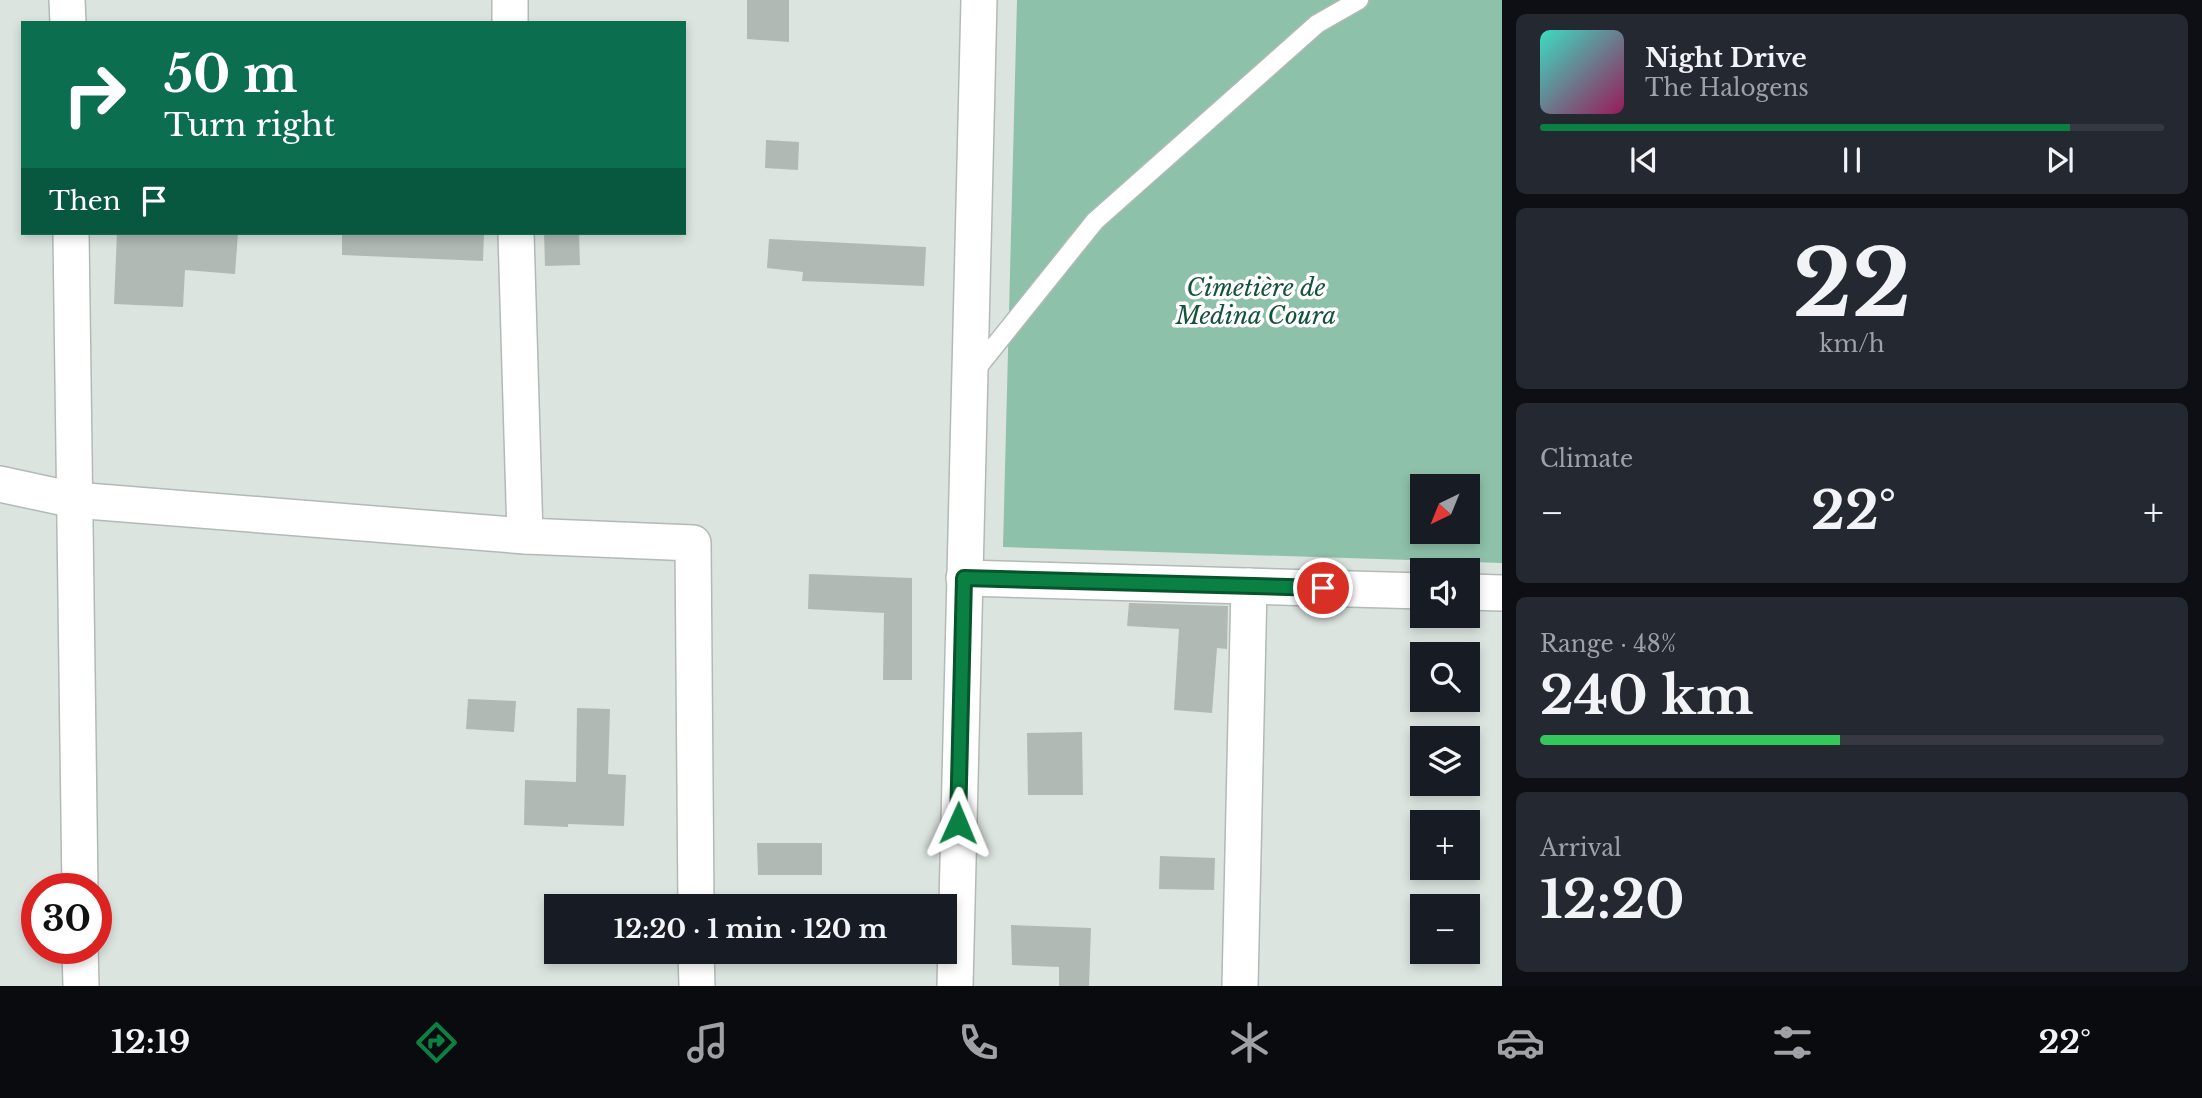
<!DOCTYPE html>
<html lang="en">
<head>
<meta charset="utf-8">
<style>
	:root { --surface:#171b24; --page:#242831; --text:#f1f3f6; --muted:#9ea1a6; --line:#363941; --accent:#0b8043 }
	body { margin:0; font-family:"Libre Baskerville",serif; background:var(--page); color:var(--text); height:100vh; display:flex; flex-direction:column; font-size:26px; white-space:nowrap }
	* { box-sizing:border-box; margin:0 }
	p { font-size:23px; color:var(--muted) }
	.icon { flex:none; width:38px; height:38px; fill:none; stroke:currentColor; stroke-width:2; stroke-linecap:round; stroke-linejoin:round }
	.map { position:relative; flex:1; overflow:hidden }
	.sheet { display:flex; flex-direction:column; gap:14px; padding:14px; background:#0d0f14; width:700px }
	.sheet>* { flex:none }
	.banner { position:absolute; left:21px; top:21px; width:665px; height:214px; border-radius:0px; box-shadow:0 4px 10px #0003; background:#0b6e4f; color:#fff; overflow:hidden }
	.needle { width:46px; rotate:223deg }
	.tools { position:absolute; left:1410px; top:474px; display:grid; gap:14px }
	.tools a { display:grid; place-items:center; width:70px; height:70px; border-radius:0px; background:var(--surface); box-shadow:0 4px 10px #0003; font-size:35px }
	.speed { position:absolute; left:21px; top:873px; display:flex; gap:14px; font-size:35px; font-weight:700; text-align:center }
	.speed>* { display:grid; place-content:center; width:91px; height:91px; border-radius:50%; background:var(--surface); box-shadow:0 4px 10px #0003; line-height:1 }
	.speed .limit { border:10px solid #d22; background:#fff; color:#111 }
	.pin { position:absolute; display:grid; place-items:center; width:60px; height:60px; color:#fff; margin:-30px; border:4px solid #fff; border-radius:50%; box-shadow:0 2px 7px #0007 }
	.me { position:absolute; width:77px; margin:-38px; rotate:1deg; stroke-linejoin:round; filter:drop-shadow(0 0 5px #0008) }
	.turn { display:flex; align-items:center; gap:24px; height:147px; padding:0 28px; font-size:32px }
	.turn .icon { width:91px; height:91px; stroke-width:2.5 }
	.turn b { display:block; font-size:49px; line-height:60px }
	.then { display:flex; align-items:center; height:66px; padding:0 28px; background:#0003; gap:14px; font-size:26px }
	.big { font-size:52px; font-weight:700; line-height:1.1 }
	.sheet .tile { flex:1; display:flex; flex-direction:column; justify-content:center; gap:10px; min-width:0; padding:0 24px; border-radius:10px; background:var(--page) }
	.sheet .dial { align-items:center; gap:0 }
	.dial b { font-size:91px; line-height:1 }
	.song { display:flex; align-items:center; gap:21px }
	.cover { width:84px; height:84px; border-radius:10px; background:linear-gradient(135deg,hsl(170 70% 55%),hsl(330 70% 35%)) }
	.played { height:7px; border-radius:4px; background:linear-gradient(90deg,var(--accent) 85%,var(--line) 85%) }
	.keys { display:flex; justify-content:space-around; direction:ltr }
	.heat { display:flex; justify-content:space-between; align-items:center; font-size:38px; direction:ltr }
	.charge { height:10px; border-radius:5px; background:linear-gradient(90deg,#34c759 48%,var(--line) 0) }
	.trip { position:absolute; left:544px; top:894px; width:413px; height:70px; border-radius:0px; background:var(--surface); box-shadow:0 4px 10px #0003; font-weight:700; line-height:70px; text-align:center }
	.tab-bar { display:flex; height:112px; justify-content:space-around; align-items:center; background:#090b0e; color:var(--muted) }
	.tab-bar .icon { width:49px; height:49px }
	.tab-bar .active { color:var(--accent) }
	.tab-bar b { font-size:32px; color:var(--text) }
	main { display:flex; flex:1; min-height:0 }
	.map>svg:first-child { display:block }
</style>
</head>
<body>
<main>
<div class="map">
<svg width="1502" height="986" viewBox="0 0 1502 986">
	<rect width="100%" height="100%" fill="#dce4e0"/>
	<path fill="#8ec1a9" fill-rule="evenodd" d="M 1017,0 L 1502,0 L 1502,563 L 1003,547 ZM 1423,486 L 1468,486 L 1468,532 L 1423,532 Z"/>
	<g fill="#b1b9b5">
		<polygon points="747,0 789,0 789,42 747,39"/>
		<polygon points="766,140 799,142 798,170 765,168"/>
		<polygon points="117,233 238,233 235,274 185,270 183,307 114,304"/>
		<polygon points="342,233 484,233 483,261 342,255"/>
		<polygon points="544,233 579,233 580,265 545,266"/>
		<polygon points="769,239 926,247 924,286 802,281 803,272 767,268"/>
		<polygon points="809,574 912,578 912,680 883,680 884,613 808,609"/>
		<polygon points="1129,603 1228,606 1227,649 1217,648 1212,713 1174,710 1179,629 1127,626"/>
		<polygon points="468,699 516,701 514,732 466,729"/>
		<polygon points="577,708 610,709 608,774 626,775 624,826 568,824 568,827 524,825 525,780 576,782"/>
		<polygon points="1082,732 1083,795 1028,795 1027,733"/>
		<polygon points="757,843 822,843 822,875 758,875"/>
		<polygon points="1160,856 1215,858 1214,890 1159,889"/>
		<polygon points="1011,925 1091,928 1089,986 1059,986 1059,967 1012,965"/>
	</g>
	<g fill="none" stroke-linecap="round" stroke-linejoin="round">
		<g stroke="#b2bab6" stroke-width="21">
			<polyline id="service" points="973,373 1095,221 1317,24 1359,0"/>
		</g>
		<g stroke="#b2bab6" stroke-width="38">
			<g id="minor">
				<polyline points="67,0 68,23"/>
				<polyline points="510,0 510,23"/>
				<polyline points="71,233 80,889"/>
				<polyline points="516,233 525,536"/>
				<polyline points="0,484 74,500 525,536 693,543 696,906"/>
				<polyline points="964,578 1423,591"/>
				<polyline points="1468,592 1502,593"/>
				<polyline points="80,948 81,986"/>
				<polyline points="696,952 697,986"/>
				<polyline points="955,986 979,0"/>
				<polyline points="1240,986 1249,586"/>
			</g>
		</g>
		<use href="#service" stroke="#fff" stroke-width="18"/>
		<use href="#minor" stroke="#fff" stroke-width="35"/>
	</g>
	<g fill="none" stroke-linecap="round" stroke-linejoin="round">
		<g stroke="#07532c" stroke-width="18">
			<polyline id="route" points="958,823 964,578 1323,588"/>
		</g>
		<use href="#route" stroke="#0b8043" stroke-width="12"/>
	</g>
	<g text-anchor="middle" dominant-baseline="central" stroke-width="7" stroke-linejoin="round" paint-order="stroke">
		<g font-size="24" font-style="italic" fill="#14523b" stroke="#fff">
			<text x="1256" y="287">Cimetière de<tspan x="1256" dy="28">Medina Coura</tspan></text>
		</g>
	</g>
</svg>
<div class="tools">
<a><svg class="needle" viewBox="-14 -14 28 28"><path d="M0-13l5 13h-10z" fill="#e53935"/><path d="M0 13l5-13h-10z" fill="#9ea1a6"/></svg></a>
<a><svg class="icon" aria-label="sound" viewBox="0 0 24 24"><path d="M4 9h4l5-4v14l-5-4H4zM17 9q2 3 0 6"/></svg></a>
<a><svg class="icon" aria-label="search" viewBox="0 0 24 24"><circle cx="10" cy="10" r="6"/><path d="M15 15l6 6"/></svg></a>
<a><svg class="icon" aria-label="layers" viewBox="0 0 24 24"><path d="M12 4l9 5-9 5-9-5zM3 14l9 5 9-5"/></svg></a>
<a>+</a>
<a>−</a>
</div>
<div class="speed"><div class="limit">30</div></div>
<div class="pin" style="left:1323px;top:588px;background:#d93025"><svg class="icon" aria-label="arrive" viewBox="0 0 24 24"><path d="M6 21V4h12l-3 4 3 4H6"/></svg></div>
<svg class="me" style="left:958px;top:823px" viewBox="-20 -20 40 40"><path d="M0-17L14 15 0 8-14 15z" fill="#0b8043" stroke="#fff" stroke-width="4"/></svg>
<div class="trip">12:20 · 1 min · 120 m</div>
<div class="banner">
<div class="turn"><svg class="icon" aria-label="right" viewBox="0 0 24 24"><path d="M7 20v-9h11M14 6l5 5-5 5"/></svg><div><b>50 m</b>Turn right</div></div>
<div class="then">Then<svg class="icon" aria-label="arrive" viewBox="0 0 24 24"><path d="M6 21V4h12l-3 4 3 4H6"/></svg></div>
</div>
</div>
<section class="sheet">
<div class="tile">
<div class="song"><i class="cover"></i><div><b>Night Drive</b><p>The Halogens</p></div></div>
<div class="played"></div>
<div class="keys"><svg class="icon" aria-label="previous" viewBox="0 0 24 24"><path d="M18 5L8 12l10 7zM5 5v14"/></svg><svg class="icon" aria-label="pause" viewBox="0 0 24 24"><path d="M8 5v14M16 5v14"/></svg><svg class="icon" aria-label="next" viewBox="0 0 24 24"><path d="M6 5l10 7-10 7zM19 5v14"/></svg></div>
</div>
<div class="tile dial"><b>22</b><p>km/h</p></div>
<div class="tile"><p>Climate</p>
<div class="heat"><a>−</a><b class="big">22°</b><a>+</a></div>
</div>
<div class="tile"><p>Range · 48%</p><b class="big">240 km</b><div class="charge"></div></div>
<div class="tile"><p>Arrival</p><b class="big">12:20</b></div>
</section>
</main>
<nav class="tab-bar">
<b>12:19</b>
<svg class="icon active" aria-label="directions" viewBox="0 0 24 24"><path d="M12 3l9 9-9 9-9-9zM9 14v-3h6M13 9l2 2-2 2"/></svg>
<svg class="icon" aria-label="music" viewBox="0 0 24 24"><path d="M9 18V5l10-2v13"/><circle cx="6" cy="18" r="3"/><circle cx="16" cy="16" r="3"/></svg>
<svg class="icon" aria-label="phone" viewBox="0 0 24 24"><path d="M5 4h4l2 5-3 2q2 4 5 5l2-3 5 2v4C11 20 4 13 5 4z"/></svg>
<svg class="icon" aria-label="climate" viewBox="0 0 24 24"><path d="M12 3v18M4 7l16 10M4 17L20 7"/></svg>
<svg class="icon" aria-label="car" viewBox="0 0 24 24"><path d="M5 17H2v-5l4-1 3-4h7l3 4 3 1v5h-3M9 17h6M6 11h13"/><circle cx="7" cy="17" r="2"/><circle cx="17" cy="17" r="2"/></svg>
<svg class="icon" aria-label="filters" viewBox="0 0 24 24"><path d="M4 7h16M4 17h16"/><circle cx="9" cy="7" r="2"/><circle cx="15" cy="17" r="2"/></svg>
<b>22°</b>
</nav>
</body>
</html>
